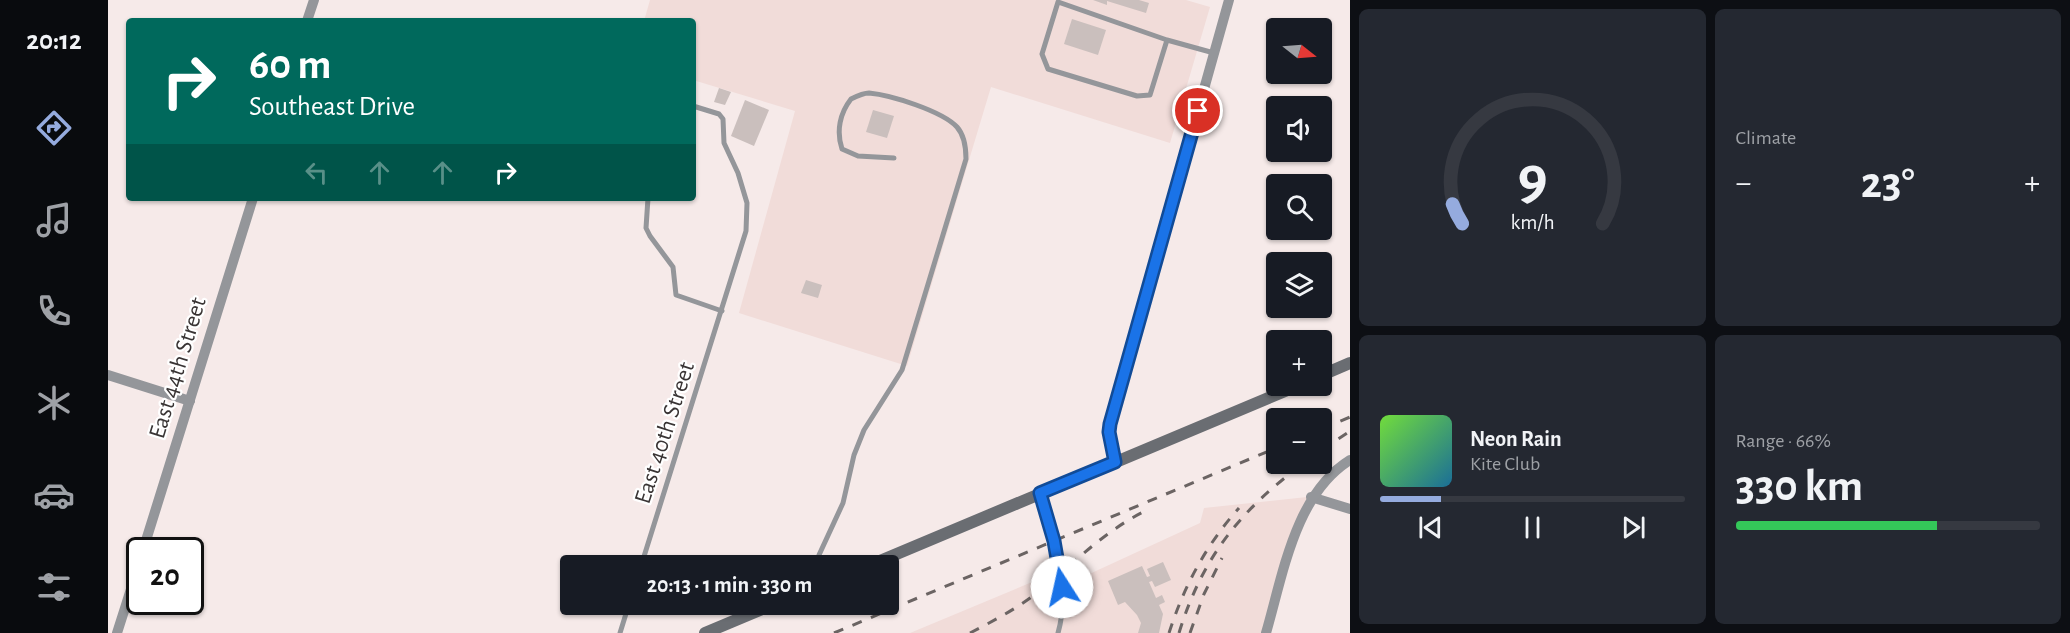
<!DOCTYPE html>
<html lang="en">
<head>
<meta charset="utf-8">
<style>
	:root { --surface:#171b24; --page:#242831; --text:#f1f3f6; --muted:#9ea1a6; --line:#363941; --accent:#95abde }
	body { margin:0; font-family:"Alegreya Sans",sans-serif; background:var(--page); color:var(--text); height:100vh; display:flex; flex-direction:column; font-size:22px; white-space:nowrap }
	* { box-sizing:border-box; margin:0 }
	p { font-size:20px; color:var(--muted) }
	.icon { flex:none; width:33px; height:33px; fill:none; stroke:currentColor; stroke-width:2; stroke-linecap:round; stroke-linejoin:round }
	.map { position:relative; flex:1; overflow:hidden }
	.details { display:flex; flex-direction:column; gap:9px; padding:9px; background:#0d0f14; width:720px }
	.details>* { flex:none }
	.top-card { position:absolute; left:18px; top:18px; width:570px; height:183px; border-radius:6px; box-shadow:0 2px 4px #0004; background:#00695c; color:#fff; overflow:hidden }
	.needle { width:39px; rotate:107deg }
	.tools { position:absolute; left:1158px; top:18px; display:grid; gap:12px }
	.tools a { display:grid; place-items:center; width:66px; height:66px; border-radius:6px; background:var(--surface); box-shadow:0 2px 4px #0004; font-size:30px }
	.speed { position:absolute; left:18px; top:537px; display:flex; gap:12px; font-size:30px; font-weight:700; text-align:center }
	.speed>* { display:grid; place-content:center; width:78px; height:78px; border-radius:50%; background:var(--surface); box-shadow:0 2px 4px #0004; line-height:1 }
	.speed .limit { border:3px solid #111; border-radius:9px; background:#fff; color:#111 }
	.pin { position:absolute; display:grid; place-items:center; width:51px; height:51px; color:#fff; margin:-26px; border:3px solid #fff; border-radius:50%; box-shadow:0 2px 6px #0007 }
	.me { position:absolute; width:66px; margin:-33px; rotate:350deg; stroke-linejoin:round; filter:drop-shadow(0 0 4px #0008) }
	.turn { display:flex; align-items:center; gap:21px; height:126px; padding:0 24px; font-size:27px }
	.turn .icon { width:78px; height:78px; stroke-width:2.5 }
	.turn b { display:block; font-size:42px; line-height:51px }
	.lanes { display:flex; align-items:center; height:57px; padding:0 24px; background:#0003; justify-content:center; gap:30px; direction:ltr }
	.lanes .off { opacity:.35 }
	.big { font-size:45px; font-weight:700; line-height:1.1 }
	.details .card { flex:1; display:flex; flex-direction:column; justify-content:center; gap:9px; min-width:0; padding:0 21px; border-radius:9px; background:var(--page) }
	.details .dial { align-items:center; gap:0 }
	.dial svg { height:156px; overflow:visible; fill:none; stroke:var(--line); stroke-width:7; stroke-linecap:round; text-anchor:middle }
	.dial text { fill:var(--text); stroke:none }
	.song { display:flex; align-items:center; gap:18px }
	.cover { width:72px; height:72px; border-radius:9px; background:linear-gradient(135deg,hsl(100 70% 55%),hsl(200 70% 35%)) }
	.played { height:6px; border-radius:3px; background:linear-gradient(90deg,var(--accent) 20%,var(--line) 20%) }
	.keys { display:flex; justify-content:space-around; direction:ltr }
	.heat { display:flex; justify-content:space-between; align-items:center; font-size:33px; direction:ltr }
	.charge { height:9px; border-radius:4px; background:linear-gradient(90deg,#34c759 66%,var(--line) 0) }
	.details .tiles { flex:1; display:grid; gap:9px; grid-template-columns:repeat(2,1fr) }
	.trip { position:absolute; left:452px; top:555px; width:339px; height:60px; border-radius:6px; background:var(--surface); box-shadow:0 2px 4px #0004; font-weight:700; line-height:60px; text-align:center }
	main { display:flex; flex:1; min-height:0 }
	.menu { display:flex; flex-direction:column; width:108px; justify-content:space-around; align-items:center; background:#090b0e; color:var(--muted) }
	.menu .icon { width:42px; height:42px }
	.menu .on { color:var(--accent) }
	.menu b { font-size:27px; color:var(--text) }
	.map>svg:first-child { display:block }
</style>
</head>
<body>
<main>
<nav class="menu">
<b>20:12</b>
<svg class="icon on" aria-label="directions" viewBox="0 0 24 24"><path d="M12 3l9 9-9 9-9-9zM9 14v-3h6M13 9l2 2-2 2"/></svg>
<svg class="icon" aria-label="music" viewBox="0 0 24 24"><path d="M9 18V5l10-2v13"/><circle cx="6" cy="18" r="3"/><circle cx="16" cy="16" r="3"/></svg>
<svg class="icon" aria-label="phone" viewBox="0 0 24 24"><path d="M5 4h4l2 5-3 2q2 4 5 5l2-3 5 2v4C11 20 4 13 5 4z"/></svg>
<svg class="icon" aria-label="climate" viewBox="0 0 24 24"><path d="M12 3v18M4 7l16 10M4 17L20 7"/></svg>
<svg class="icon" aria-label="car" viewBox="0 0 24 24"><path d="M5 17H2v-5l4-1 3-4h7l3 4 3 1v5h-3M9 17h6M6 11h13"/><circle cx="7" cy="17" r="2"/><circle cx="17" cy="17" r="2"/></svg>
<svg class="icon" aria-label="filters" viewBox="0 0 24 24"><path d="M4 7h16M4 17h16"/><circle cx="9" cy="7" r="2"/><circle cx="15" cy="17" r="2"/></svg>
</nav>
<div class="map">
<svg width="1242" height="633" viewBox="0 0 1242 633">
	<rect width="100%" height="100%" fill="#f6eae9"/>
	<g fill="#f1dcd9">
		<polygon points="542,0 1078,0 1102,7 1062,143 883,87 799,366 631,313 687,111 585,80 585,21 536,21"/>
		<polygon points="1199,497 1157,633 802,633 929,580 938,594 1092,523 1096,508"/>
	</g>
	<g fill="#cabfbd">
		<polygon points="985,0 1031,0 1041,3 1038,13 999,1 999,5"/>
		<polygon points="964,19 998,30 990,55 956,44"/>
		<polygon points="611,88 623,92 617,105 606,102"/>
		<polygon points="637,100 661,110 646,146 623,136"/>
		<polygon points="765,110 786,116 779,138 758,132"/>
		<polygon points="698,280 714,285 710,298 693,293"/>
		<polygon points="1055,562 1063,580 1047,587 1044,581 1041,582 1048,598 1054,595 1057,602 1051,605 1055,614 1051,633 1030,633 1033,623 1029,615 1017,602 1010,605 1000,581 1034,566 1039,577 1042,576 1039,569"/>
	</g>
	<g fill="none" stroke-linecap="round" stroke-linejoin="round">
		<g stroke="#94969a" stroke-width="5">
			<polyline points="1059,40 950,2 934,54 940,69 1029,96 1042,95 1059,40 1106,53"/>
			<polyline points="540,198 538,228 542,236 565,267 568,295 614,311"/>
			<path d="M 933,495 C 946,538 963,588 950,633"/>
			<polyline points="533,566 638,231 639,203 630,173 616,143 615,119 611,114 585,106"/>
			<path d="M 713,566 L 711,555 L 735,503 L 746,455 L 756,430 L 794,370 L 858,159 C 858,148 857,136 849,127 C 834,111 783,95 761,93 C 755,93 749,96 743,99 C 732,113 728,131 734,149 L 750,156 L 786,158"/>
			<polyline points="512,633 521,604"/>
		</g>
		<g stroke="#94969a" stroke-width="10">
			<polyline points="199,21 206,0"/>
			<polyline points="0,375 82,401"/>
			<polyline points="1007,462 1001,432 1002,424 1121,0"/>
			<polyline points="1203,497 1242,509"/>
			<polyline points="35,550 145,198"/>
			<polyline points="9,633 32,561"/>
			<path d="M 1158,633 C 1175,575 1187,494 1242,460"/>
		</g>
		<g stroke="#6a6d72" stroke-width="12">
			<polyline points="1214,375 1242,363"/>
			<polyline points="760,566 1189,386"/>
			<polyline points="597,633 666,604"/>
		</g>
		<g stroke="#6b6463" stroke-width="3" stroke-dasharray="10 10" stroke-linecap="butt">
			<polyline points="1214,429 1242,417"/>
			<polyline points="1214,450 1242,431"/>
			<polyline points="726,633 1168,448"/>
			<path d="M 862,633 C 887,620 912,607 934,589 C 969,560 999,529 1041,509"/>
			<path d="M 1061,633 C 1076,586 1098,545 1131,508"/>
			<path d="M 1071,633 C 1094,558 1132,510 1195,464"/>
			<polyline points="1082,633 1096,594 1114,558"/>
		</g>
	</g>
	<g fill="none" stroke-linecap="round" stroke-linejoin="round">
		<g stroke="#114b97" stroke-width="15">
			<polyline id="route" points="954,587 946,541 932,493 1007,462 1001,432 1002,424 1090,111"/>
		</g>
		<use href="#route" stroke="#1a73e8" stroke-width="10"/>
	</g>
	<g text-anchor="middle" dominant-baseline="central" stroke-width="4.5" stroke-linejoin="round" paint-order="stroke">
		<g font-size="24" fill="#393434" stroke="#fff">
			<text transform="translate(70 368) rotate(-73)">East 44th Street</text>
			<text transform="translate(557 433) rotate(-72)">East 40th Street</text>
		</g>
	</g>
</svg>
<div class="tools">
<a><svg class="needle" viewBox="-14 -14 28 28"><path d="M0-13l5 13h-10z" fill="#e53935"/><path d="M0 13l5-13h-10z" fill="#9ea1a6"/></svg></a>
<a><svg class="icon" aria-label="sound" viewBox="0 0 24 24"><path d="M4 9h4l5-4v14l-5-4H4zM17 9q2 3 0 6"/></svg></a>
<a><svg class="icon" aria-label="search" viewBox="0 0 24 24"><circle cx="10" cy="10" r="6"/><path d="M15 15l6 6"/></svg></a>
<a><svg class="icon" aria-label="layers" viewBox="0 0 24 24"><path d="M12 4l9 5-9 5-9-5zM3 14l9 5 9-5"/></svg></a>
<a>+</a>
<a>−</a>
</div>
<div class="speed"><div class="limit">20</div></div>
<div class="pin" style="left:1090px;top:111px;background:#d93025"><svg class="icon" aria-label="arrive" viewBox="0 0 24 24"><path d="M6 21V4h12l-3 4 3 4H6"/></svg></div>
<svg class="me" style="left:954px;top:587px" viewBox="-20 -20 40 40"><circle r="19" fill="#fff"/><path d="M0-13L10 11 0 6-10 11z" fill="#1a73e8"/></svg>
<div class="trip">20:13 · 1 min · 330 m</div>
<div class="top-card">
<div class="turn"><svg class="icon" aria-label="right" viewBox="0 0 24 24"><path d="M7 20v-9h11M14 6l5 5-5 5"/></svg><div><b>60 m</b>Southeast Drive</div></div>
<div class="lanes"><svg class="icon off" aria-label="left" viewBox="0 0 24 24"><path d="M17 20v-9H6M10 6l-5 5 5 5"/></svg><svg class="icon off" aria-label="ahead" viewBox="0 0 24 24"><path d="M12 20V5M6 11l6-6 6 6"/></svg><svg class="icon off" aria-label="ahead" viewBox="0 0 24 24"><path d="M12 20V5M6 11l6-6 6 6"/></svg><svg class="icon" aria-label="right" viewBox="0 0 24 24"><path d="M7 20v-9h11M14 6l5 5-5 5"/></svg></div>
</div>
</div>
<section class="details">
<div class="tiles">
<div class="card dial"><svg viewBox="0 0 100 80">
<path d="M14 69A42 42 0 1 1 86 69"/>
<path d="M14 69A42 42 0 0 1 9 59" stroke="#95abde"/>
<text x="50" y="56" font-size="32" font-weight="700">9</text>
<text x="50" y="72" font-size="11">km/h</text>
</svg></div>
<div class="card"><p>Climate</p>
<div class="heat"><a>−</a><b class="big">23°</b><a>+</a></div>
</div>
<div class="card">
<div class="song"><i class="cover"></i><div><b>Neon Rain</b><p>Kite Club</p></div></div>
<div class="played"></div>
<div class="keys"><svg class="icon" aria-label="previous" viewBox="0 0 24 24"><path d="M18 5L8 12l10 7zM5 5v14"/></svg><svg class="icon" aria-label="pause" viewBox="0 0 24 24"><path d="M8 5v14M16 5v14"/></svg><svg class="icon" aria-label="next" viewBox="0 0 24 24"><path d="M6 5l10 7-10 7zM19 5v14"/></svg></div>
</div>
<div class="card"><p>Range · 66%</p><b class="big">330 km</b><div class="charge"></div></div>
</div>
</section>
</main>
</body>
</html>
